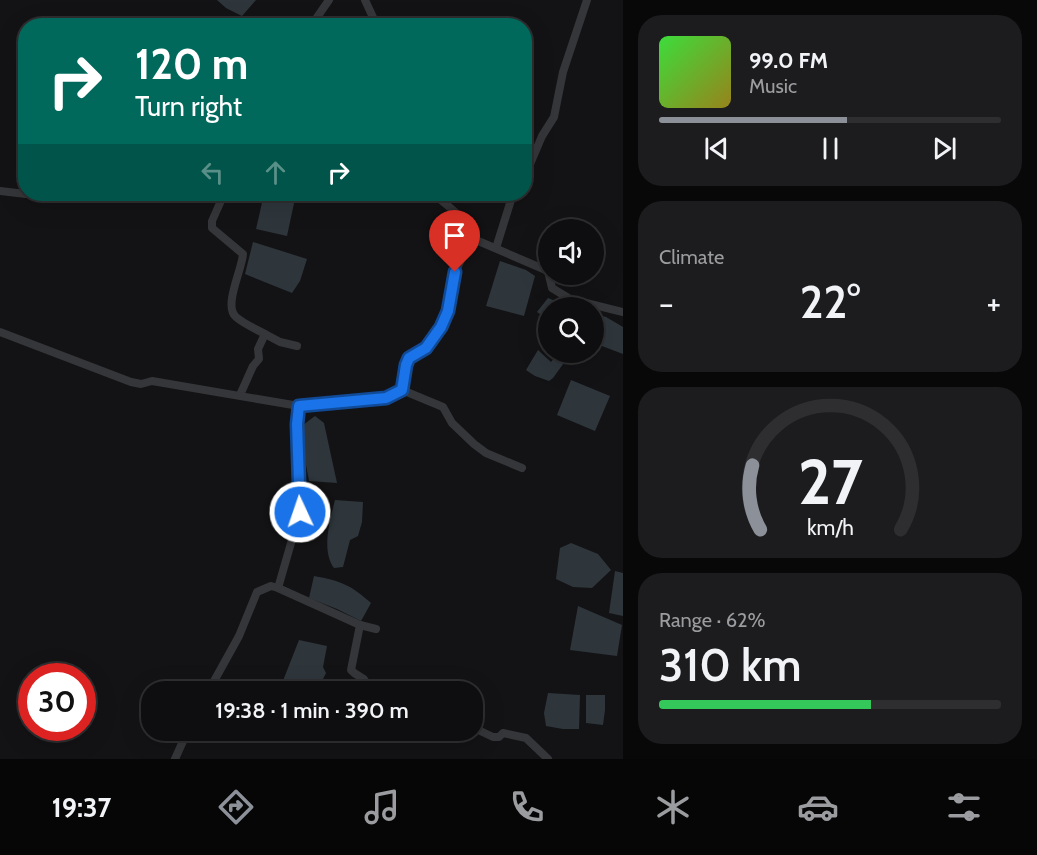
<!DOCTYPE html>
<html lang="en">
<head>
<meta charset="utf-8">
<style>
	:root { --surface:#0e0e10; --page:#1c1c1e; --text:#f1f3f6; --muted:#9b9c9f; --line:#2e2e30; --accent:#8c9099 }
	body { margin:0; font-family:Cabin,sans-serif; background:var(--page); color:var(--text); height:100vh; display:flex; flex-direction:column; font-size:22px; white-space:nowrap }
	* { box-sizing:border-box; margin:0 }
	p { font-size:20px; color:var(--muted) }
	.icon { flex:none; width:33px; height:33px; fill:none; stroke:currentColor; stroke-width:2; stroke-linecap:round; stroke-linejoin:round }
	.map { position:relative; flex:1; overflow:hidden }
	.drawer { display:flex; flex-direction:column; gap:15px; padding:15px; background:#080809; width:414px }
	.drawer>* { flex:none }
	.guide { position:absolute; left:18px; top:18px; width:514px; height:183px; border-radius:24px; box-shadow:0 6px 24px #0002,0 0 0 2px var(--line); background:#00695c; color:#fff; overflow:hidden }
	.fabs { position:absolute; left:538px; top:219px; display:grid; gap:12px }
	.fabs a { display:grid; place-items:center; width:66px; height:66px; border-radius:50%; background:var(--surface); box-shadow:0 6px 24px #0002,0 0 0 2px var(--line); font-size:30px }
	.speed { position:absolute; left:18px; top:663px; display:flex; gap:12px; font-size:30px; font-weight:700; text-align:center }
	.speed>* { display:grid; place-content:center; width:78px; height:78px; border-radius:50%; background:var(--surface); box-shadow:0 6px 24px #0002,0 0 0 2px var(--line); line-height:1 }
	.speed .limit { border:9px solid #d22; background:#fff; color:#111 }
	.pin { position:absolute; display:grid; place-items:center; width:51px; height:51px; color:#fff; margin:-62px -26px; border-radius:50% 50% 50% 0; rotate:-45deg; box-shadow:0 0 6px #0007 }
	.pin .icon { rotate:45deg }
	.me { position:absolute; width:66px; margin:-33px; rotate:357deg; stroke-linejoin:round; filter:drop-shadow(0 0 4px #0008) }
	.turn { display:flex; align-items:center; gap:21px; height:126px; padding:0 18px; font-size:27px }
	.turn .icon { width:78px; height:78px; stroke-width:2.5 }
	.turn b { display:block; font-size:42px; line-height:51px }
	.lanes { display:flex; align-items:center; height:57px; padding:0 18px; background:#0003; justify-content:center; gap:30px; direction:ltr }
	.lanes .off { opacity:.35 }
	.big { font-size:45px; font-weight:600; line-height:1.1 }
	.drawer .widget { flex:1; display:flex; flex-direction:column; justify-content:center; gap:9px; min-width:0; padding:0 21px; border-radius:24px; background:var(--page) }
	.drawer .dial { align-items:center; gap:0 }
	.dial svg { height:156px; overflow:visible; fill:none; stroke:var(--line); stroke-width:7; stroke-linecap:round; text-anchor:middle }
	.dial text { fill:var(--text); stroke:none }
	.song { display:flex; align-items:center; gap:18px }
	.cover { width:72px; height:72px; border-radius:9px; background:linear-gradient(135deg,hsl(120 70% 55%),hsl(50 70% 35%)) }
	.played { height:6px; border-radius:3px; background:linear-gradient(90deg,var(--accent) 55%,var(--line) 55%) }
	.keys { display:flex; justify-content:space-around; direction:ltr }
	.heat { display:flex; justify-content:space-between; align-items:center; font-size:33px; direction:ltr }
	.charge { height:9px; border-radius:4px; background:linear-gradient(90deg,#34c759 62%,var(--line) 0) }
	.trip { position:absolute; left:141px; top:681px; width:342px; height:60px; border-radius:24px; background:var(--surface); box-shadow:0 6px 24px #0002,0 0 0 2px var(--line); font-weight:600; line-height:60px; text-align:center }
	.dock { display:flex; height:96px; justify-content:space-around; align-items:center; background:#060606; color:var(--muted) }
	.dock .icon { width:42px; height:42px }
	.dock .active { color:var(--accent) }
	.dock b { font-size:27px; color:var(--text) }
	main { display:flex; flex:1; min-height:0 }
	.map>svg:first-child { display:block }
</style>
</head>
<body>
<main>
<div class="map">
<svg width="623" height="759" viewBox="0 0 623 759">
	<rect width="100%" height="100%" fill="#131315"/>
	<g fill="#2e363c">
		<polygon points="217,0 256,0 242,16 226,8"/>
		<polygon points="264,194 296,194 287,236 256,229"/>
		<polygon points="253,242 307,259 300,281 292,293 245,274"/>
		<polygon points="500,261 526,270 535,276 524,316 486,306"/>
		<polygon points="548,298 570,307 549,308 549,320 537,312"/>
		<polygon points="594,314 606,317 623,327 623,354 594,343"/>
		<polygon points="538,350 551,362 558,353 566,360 553,378 549,381 535,376 526,370"/>
		<polygon points="571,380 610,396 595,431 557,415"/>
		<polygon points="315,416 324,423 337,483 309,481 299,428"/>
		<path d="M 335,500 L 363,502 L 362,522 L 358,536 L 350,540 L 343,567 L 334,568 C 321,551 330,520 335,500 Z"/>
		<polygon points="571,543 598,554 611,570 592,588 573,587 556,579 560,548"/>
		<polygon points="615,571 623,573 623,616 609,613"/>
		<path d="M 314,576 C 341,581 351,585 371,603 L 361,621 L 337,609 L 309,598 Z"/>
		<polygon points="578,606 622,625 617,656 570,650"/>
		<polygon points="299,640 327,646 323,667 326,673 318,689 298,684 293,691 279,691"/>
		<polygon points="548,693 580,695 579,729 563,729 546,726 544,713"/>
		<polygon points="586,695 605,695 605,710 603,725 586,723"/>
	</g>
	<g fill="none" stroke-linecap="round" stroke-linejoin="round">
		<g stroke="#353639" stroke-width="8">
			<polyline points="365,0 377,26"/>
			<polyline points="311,26 329,0"/>
			<polyline points="525,176 542,136 554,117 563,72 587,0"/>
			<polyline points="0,191 26,194"/>
			<path d="M 224,194 L 212,221 L 212,228 L 243,254 C 242,270 223,306 236,317 C 244,324 256,329 265,334 L 258,349 L 259,359 L 253,366 L 240,395"/>
			<polyline points="434,194 454,211 476,240"/>
			<polyline points="496,248 511,200 517,194"/>
			<path d="M 0,332 L 131,382 L 141,384 L 152,381 L 299,406 L 386,398 L 402,390 C 404,381 403,365 409,358 C 412,355 418,354 421,351 C 429,346 438,334 442,326 C 459,293 445,271 476,240 L 548,271 L 552,288 L 570,299 L 623,312"/>
			<polyline points="265,334 280,342 297,346"/>
			<polyline points="402,390 443,407 452,423 474,444 486,453 522,468"/>
			<polyline points="299,406 297,424 300,512 278,588 360,625 376,629"/>
			<path d="M 360,625 L 351,670 C 361,681 366,673 367,692"/>
			<polyline points="208,692 239,636 257,592 271,586 278,588"/>
			<polyline points="472,727 493,737 499,737 503,733 526,738 548,759"/>
			<polyline points="175,759 188,730"/>
		</g>
	</g>
	<g fill="none" stroke-linecap="round" stroke-linejoin="round">
		<g stroke="#114b97" stroke-width="15">
			<polyline id="route" points="300,512 297,424 299,406 386,398 402,390 406,365 409,358 426,348 441,327 448,311 455,272"/>
		</g>
		<use href="#route" stroke="#1a73e8" stroke-width="10"/>
	</g>
</svg>
<div class="fabs">
<a><svg class="icon" aria-label="sound" viewBox="0 0 24 24"><path d="M4 9h4l5-4v14l-5-4H4zM17 9q2 3 0 6"/></svg></a>
<a><svg class="icon" aria-label="search" viewBox="0 0 24 24"><circle cx="10" cy="10" r="6"/><path d="M15 15l6 6"/></svg></a>
</div>
<div class="speed"><div class="limit">30</div></div>
<div class="pin" style="left:455px;top:272px;background:#d93025"><svg class="icon" aria-label="arrive" viewBox="0 0 24 24"><path d="M6 21V4h12l-3 4 3 4H6"/></svg></div>
<svg class="me" style="left:300px;top:512px" viewBox="-20 -20 40 40"><circle r="17" fill="#1a73e8" stroke="#fff" stroke-width="3"/><path d="M0-11L8 9 0 5-8 9z" fill="#fff"/></svg>
<div class="trip">19:38 · 1 min · 390 m</div>
<div class="guide">
<div class="turn"><svg class="icon" aria-label="right" viewBox="0 0 24 24"><path d="M7 20v-9h11M14 6l5 5-5 5"/></svg><div><b>120 m</b>Turn right</div></div>
<div class="lanes"><svg class="icon off" aria-label="left" viewBox="0 0 24 24"><path d="M17 20v-9H6M10 6l-5 5 5 5"/></svg><svg class="icon off" aria-label="ahead" viewBox="0 0 24 24"><path d="M12 20V5M6 11l6-6 6 6"/></svg><svg class="icon" aria-label="right" viewBox="0 0 24 24"><path d="M7 20v-9h11M14 6l5 5-5 5"/></svg></div>
</div>
</div>
<section class="drawer">
<div class="widget">
<div class="song"><i class="cover"></i><div><b>99.0 FM</b><p>Music</p></div></div>
<div class="played"></div>
<div class="keys"><svg class="icon" aria-label="previous" viewBox="0 0 24 24"><path d="M18 5L8 12l10 7zM5 5v14"/></svg><svg class="icon" aria-label="pause" viewBox="0 0 24 24"><path d="M8 5v14M16 5v14"/></svg><svg class="icon" aria-label="next" viewBox="0 0 24 24"><path d="M6 5l10 7-10 7zM19 5v14"/></svg></div>
</div>
<div class="widget"><p>Climate</p>
<div class="heat"><a>−</a><b class="big">22°</b><a>+</a></div>
</div>
<div class="widget dial"><svg viewBox="0 0 100 80">
<path d="M14 69A42 42 0 1 1 86 69"/>
<path d="M14 69A42 42 0 0 1 10 36" stroke="#8c9099"/>
<text x="50" y="56" font-size="32" font-weight="700">27</text>
<text x="50" y="72" font-size="11">km/h</text>
</svg></div>
<div class="widget"><p>Range · 62%</p><b class="big">310 km</b><div class="charge"></div></div>
</section>
</main>
<nav class="dock">
<b>19:37</b>
<svg class="icon active" aria-label="directions" viewBox="0 0 24 24"><path d="M12 3l9 9-9 9-9-9zM9 14v-3h6M13 9l2 2-2 2"/></svg>
<svg class="icon" aria-label="music" viewBox="0 0 24 24"><path d="M9 18V5l10-2v13"/><circle cx="6" cy="18" r="3"/><circle cx="16" cy="16" r="3"/></svg>
<svg class="icon" aria-label="phone" viewBox="0 0 24 24"><path d="M5 4h4l2 5-3 2q2 4 5 5l2-3 5 2v4C11 20 4 13 5 4z"/></svg>
<svg class="icon" aria-label="climate" viewBox="0 0 24 24"><path d="M12 3v18M4 7l16 10M4 17L20 7"/></svg>
<svg class="icon" aria-label="car" viewBox="0 0 24 24"><path d="M5 17H2v-5l4-1 3-4h7l3 4 3 1v5h-3M9 17h6M6 11h13"/><circle cx="7" cy="17" r="2"/><circle cx="17" cy="17" r="2"/></svg>
<svg class="icon" aria-label="filters" viewBox="0 0 24 24"><path d="M4 7h16M4 17h16"/><circle cx="9" cy="7" r="2"/><circle cx="15" cy="17" r="2"/></svg>
</nav>
</body>
</html>
